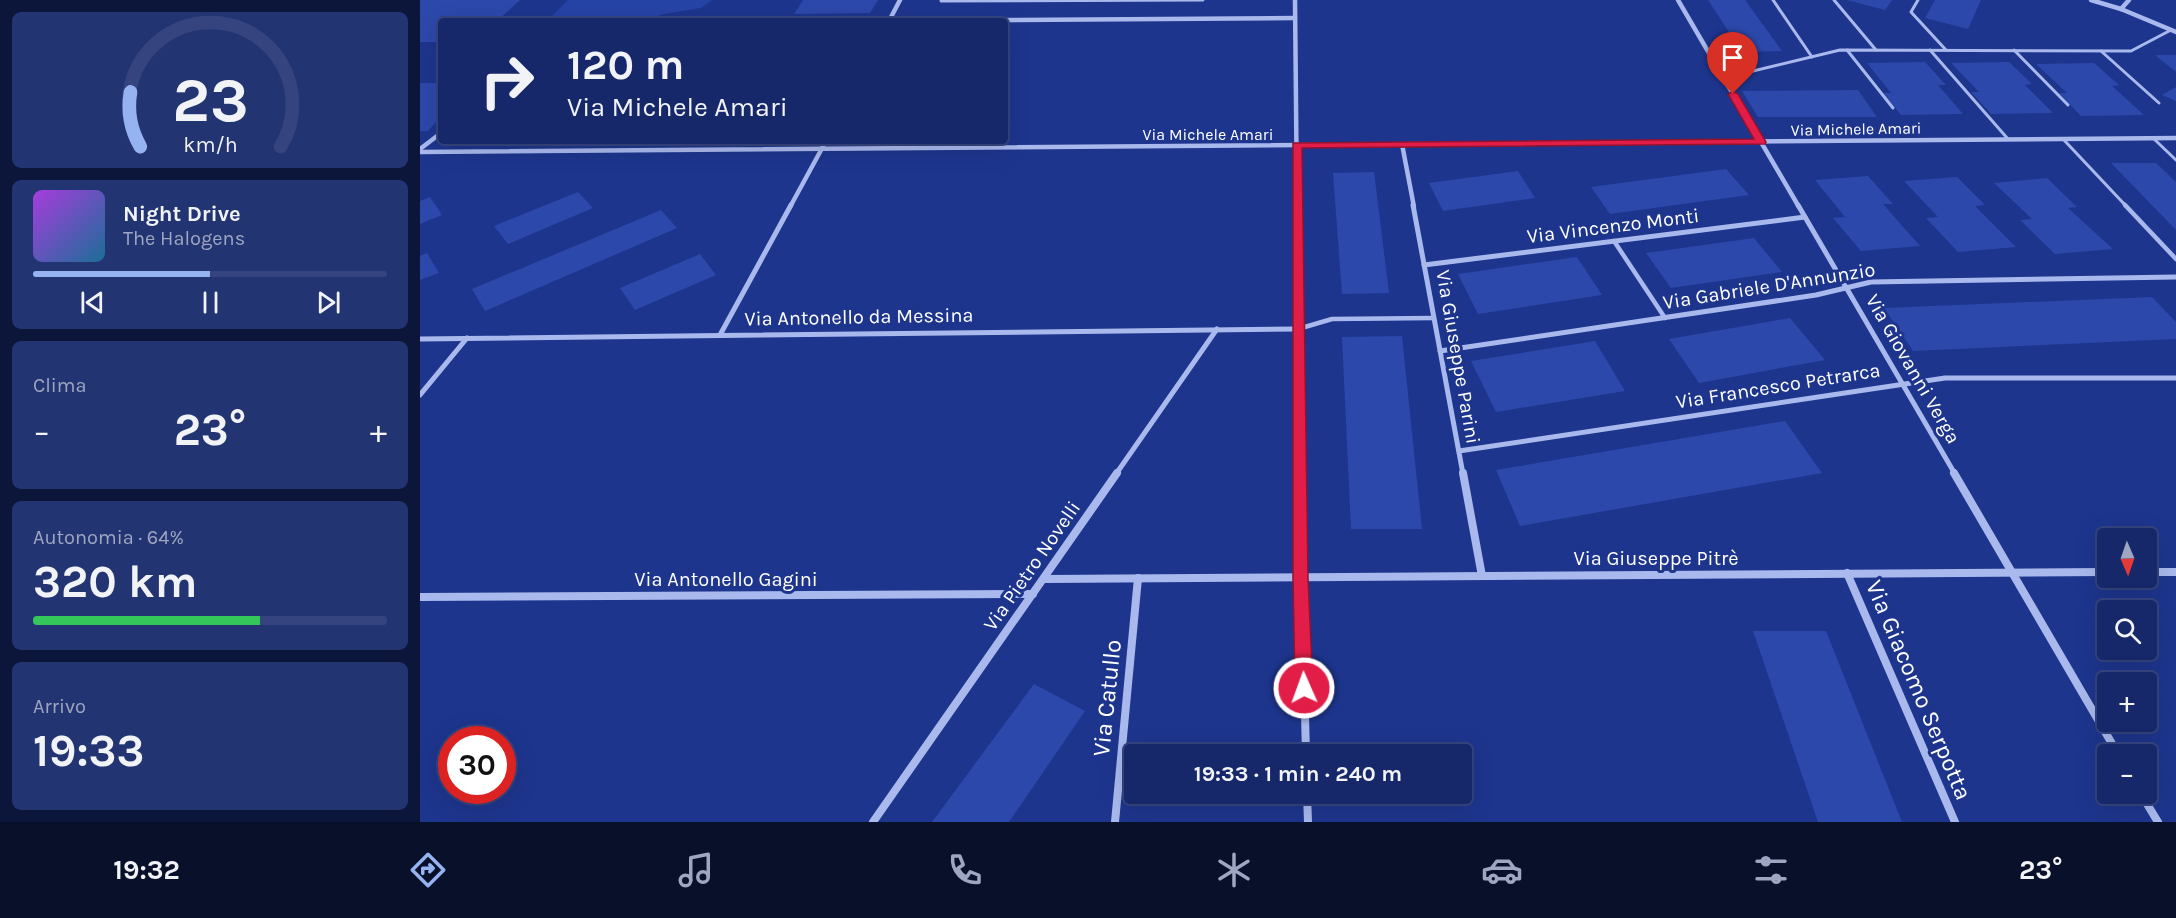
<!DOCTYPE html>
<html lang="it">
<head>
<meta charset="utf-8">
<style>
	:root { --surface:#16286a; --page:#233472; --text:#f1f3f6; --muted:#9ea6c1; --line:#35447e; --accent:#95b2f1 }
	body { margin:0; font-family:Karla,sans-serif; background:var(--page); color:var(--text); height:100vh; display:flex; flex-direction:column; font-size:22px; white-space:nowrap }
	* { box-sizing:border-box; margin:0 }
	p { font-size:20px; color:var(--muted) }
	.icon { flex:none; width:33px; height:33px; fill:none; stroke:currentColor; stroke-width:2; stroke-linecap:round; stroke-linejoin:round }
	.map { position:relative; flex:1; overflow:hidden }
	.sheet { display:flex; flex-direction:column; gap:12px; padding:12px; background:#0c163a; width:420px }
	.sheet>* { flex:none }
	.banner { position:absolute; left:18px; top:18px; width:570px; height:126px; border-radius:6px; box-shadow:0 6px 24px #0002,0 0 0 2px var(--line); background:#16286a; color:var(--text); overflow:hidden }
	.needle { width:39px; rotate:178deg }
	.tools { position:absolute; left:1677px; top:528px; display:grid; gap:12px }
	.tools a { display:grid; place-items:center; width:60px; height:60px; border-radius:6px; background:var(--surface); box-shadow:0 6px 24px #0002,0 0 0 2px var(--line); font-size:30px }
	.speed { position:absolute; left:18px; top:726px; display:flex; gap:12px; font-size:30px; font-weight:700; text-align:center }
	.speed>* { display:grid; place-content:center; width:78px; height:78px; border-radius:50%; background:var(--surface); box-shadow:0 6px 24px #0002,0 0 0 2px var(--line); line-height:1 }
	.speed .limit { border:9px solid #d22; background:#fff; color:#111 }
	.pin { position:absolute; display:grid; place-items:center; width:51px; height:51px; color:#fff; margin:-62px -26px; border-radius:50% 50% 50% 0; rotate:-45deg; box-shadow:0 0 6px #0007 }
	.pin .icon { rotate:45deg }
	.me { position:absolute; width:66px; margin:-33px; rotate:358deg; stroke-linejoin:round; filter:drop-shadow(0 0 4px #0008) }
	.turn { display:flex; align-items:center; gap:21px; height:126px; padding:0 30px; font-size:27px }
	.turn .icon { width:78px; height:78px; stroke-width:2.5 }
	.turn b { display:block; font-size:42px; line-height:51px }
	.big { font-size:45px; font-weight:700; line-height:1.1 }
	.sheet .widget { flex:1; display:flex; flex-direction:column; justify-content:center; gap:9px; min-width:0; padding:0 21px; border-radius:9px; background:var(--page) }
	.sheet .dial { align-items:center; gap:0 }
	.dial svg { height:156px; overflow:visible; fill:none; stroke:var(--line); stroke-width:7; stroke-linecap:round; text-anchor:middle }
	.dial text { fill:var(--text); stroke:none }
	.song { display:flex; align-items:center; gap:18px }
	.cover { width:72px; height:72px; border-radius:9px; background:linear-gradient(135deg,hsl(280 70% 55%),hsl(200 70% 35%)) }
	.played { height:6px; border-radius:3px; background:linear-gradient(90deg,var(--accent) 50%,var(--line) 50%) }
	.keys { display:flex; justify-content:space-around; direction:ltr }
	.heat { display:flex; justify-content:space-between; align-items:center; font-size:33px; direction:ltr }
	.charge { height:9px; border-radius:4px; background:linear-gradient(90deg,#34c759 64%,var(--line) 0) }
	.trip { position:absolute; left:704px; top:744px; width:348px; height:60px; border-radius:6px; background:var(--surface); box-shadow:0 6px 24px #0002,0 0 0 2px var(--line); font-weight:700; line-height:60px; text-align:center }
	.tabs { display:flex; height:96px; justify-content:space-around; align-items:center; background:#09102a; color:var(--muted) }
	.tabs .icon { width:42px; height:42px }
	.tabs .selected { color:var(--accent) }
	.tabs b { font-size:27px; color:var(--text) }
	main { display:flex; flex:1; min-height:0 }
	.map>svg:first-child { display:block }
</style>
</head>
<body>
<main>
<section class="sheet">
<div class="widget dial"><svg viewBox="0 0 100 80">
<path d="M14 69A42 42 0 1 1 86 69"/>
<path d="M14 69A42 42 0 0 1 9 41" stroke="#95b2f1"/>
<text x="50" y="56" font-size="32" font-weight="700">23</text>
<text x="50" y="72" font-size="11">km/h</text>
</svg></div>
<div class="widget">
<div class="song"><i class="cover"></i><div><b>Night Drive</b><p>The Halogens</p></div></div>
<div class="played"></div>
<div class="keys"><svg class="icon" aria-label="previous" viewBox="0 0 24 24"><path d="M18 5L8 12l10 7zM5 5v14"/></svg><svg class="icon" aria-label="pause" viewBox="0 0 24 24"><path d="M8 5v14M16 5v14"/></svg><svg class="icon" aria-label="next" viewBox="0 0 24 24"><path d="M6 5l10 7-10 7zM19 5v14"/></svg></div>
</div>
<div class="widget"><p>Clima</p>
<div class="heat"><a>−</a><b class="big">23°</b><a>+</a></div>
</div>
<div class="widget"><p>Autonomia · 64%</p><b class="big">320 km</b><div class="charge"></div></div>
<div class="widget"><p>Arrivo</p><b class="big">19:33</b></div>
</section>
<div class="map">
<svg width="1756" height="822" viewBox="0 0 1756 822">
	<rect width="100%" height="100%" fill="#1d358d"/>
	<polygon fill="#2643a6" points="148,0 292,0 281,8 244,14 225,21 127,21"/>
	<g fill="#2c48ab">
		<polygon points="0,0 100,0 77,21 21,21 21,42 0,42"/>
		<polygon points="383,0 458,0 450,13 374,14"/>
		<polygon points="1288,0 1325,0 1362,51 1322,52"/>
		<polygon points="1427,0 1472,0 1465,10"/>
		<polygon points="1515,0 1561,0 1548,29 1505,18"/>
		<polygon points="1735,55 1756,55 1756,72"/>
		<polygon points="1505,62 1526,85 1518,85 1543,114 1481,115 1463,93 1471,93 1447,63"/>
		<polygon points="1589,62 1612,84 1605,85 1633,113 1571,114 1551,92 1559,92 1531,63"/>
		<polygon points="1674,63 1699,85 1692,86 1724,115 1661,116 1639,93 1647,93 1616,64"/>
		<polygon points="0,83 21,83 21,117 8,131 0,131"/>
		<polygon points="1756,87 1756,101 1742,95"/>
		<polygon points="1438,90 1457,117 1338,117 1322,91"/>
		<polygon points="1691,163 1736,163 1756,182 1756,230"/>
		<polygon points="1306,169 1329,195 1190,214 1171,187"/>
		<polygon points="1098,171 1115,198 1023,211 1009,183"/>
		<polygon points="954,172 969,293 922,294 913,173"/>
		<polygon points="1448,176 1473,204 1463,204 1500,246 1441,251 1413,218 1425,217 1395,180"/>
		<polygon points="1537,177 1565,205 1555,206 1596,247 1538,252 1506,218 1518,217 1484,181"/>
		<polygon points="1627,178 1657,207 1648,208 1693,249 1635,254 1600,220 1612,219 1574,183"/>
		<polygon points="158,192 173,208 88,244 74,226"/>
		<polygon points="10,197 22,215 0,224 0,201"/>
		<polygon points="241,210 257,228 65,311 52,289"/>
		<polygon points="1334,238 1362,272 1251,288 1226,253"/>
		<polygon points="7,253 19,273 0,280 0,256"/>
		<polygon points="280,254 296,275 215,310 200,288"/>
		<polygon points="1157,257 1182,295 1058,314 1038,274"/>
		<polygon points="1732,297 1756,322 1756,339 1493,351 1464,308"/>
		<polygon points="1370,318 1405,360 1279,383 1249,339"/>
		<polygon points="982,336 1002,529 931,529 922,337"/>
		<polygon points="1175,341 1205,391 1076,412 1051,361"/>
		<polygon points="1365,421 1402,473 1100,526 1076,470"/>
		<polygon points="1333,631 1406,631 1482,822 1398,822"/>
		<polygon points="614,684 665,711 589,822 512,822"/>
	</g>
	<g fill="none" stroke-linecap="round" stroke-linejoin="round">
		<g stroke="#a9b9ed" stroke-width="3">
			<polyline points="1353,0 1392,57"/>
			<polyline points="1414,0 1456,50"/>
			<polyline points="1498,0 1491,12 1526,50"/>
			<polyline points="521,1 783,0"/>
			<polyline points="1427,50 1473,108"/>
			<polyline points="1510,50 1588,139"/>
			<polyline points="1594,50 1648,105"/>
			<polyline points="1681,51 1739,103"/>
			<polyline points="1304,78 1420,50 1711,51 1751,30"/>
			<polyline points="1733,138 1756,160"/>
			<polyline points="1643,139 1707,207"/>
		</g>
		<g stroke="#a9b9ed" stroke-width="4.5">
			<polyline points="1705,205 1756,259"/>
			<polyline points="1194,241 1245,318"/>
			<polyline points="878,329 912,319 1014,318"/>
		</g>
		<g stroke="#a9b9ed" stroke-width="4.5">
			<polyline points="875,0 877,207"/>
			<polyline points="1258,0 1379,207"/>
			<polyline points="1671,0 1701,9 1756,32"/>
			<polyline points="1701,9 1709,0"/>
			<polyline points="446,21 875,18"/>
			<polyline points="469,21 480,0"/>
			<polyline points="982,144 994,207"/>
			<polyline points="0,149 21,133"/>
			<polyline points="0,152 1756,138"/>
			<polyline points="370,207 406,141"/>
		</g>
		<g stroke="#a9b9ed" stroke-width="5">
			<polyline points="877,205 879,474"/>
			<polyline points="993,205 1043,474"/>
			<polyline points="1378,205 1535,474"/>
			<polyline points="1004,265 1385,217"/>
			<polyline points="300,335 371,205"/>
			<polyline points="0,339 878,329"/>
			<polyline points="1020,351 1396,295 1451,282 1756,277"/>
			<polyline points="0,395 47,338"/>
			<polyline points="1039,451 1525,378 1756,378"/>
			<polyline points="696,474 797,329"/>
		</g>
		<g stroke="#a9b9ed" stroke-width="8">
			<polyline points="879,473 886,754"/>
			<polyline points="1043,473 1062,576"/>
			<polyline points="1534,473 1698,754"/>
			<polyline points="1726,572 1756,572"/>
			<polyline points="1427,573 1535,822"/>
			<polyline points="624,579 1688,572"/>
			<polyline points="0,597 613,594"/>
			<polyline points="887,794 888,822"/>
			<polyline points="1721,794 1738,822"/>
			<polyline points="453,822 697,473"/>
			<polyline points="695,822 718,578"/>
		</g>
	</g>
	<polygon fill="#e11d48" stroke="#92132f" stroke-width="1.5" points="1313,91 1318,94 1346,142 1345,144 882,148 888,578 893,688 890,694 884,696 878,694 875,688 873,578 873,143 1334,139 1308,94"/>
	<g text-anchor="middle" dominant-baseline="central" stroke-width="6" stroke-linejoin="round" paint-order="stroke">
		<g font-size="16" fill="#fff" stroke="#1d358d">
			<text transform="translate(1436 129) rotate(-1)">Via Michele Amari</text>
			<text x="788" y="134">Via Michele Amari</text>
		</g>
		<g font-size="20" fill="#fff" stroke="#1d358d">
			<text transform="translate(1193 226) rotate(-7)">Via Vincenzo Monti</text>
			<text transform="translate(1349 286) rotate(-9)">Via Gabriele D'Annunzio</text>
			<text transform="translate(439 317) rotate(-1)">Via Antonello da Messina</text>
			<text transform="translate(1038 357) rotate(80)">Via Giuseppe Parini</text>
			<text transform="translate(1493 369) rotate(60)">Via Giovanni Verga</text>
			<text transform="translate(1358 386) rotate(-9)">Via Francesco Petrarca</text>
			<text x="1236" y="558">Via Giuseppe Pitrè</text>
			<text transform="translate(612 566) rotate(-55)">Via Pietro Novelli</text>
			<text x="306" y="579">Via Antonello Gagini</text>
		</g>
		<g font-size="24" fill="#fff" stroke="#1d358d">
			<text transform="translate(1499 690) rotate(67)">Via Giacomo Serpotta</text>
			<text transform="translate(687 698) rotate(-84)">Via Catullo</text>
		</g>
	</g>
</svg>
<div class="tools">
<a><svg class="needle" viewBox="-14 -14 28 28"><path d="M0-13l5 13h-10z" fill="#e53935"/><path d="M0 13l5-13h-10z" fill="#9ea6c1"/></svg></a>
<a><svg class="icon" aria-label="search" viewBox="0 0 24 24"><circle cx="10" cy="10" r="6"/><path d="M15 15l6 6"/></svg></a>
<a>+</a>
<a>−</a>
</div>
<div class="speed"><div class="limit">30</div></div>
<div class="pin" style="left:1313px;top:94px;background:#d93025"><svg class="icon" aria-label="arrive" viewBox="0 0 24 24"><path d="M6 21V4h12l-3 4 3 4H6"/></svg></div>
<svg class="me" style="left:884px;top:688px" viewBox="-20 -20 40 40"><circle r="17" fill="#e11d48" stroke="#fff" stroke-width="3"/><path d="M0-11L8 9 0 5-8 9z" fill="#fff"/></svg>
<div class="trip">19:33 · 1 min · 240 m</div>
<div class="banner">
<div class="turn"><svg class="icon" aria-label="right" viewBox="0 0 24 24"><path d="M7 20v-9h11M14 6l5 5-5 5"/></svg><div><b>120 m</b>Via Michele Amari</div></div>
</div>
</div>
</main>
<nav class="tabs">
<b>19:32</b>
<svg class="icon selected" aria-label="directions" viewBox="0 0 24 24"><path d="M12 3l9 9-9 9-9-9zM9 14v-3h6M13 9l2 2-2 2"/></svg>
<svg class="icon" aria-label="music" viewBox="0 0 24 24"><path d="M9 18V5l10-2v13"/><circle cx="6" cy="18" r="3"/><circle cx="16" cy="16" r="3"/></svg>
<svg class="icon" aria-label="phone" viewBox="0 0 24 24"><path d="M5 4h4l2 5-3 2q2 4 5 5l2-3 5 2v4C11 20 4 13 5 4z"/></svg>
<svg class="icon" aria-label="climate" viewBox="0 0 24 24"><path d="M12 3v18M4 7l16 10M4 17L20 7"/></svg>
<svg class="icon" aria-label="car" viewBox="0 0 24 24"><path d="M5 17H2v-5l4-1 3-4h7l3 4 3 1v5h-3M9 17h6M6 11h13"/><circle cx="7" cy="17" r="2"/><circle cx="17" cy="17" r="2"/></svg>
<svg class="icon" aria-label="filters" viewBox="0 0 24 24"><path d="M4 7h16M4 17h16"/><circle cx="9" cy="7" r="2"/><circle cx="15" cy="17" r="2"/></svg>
<b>23°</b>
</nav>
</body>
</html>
